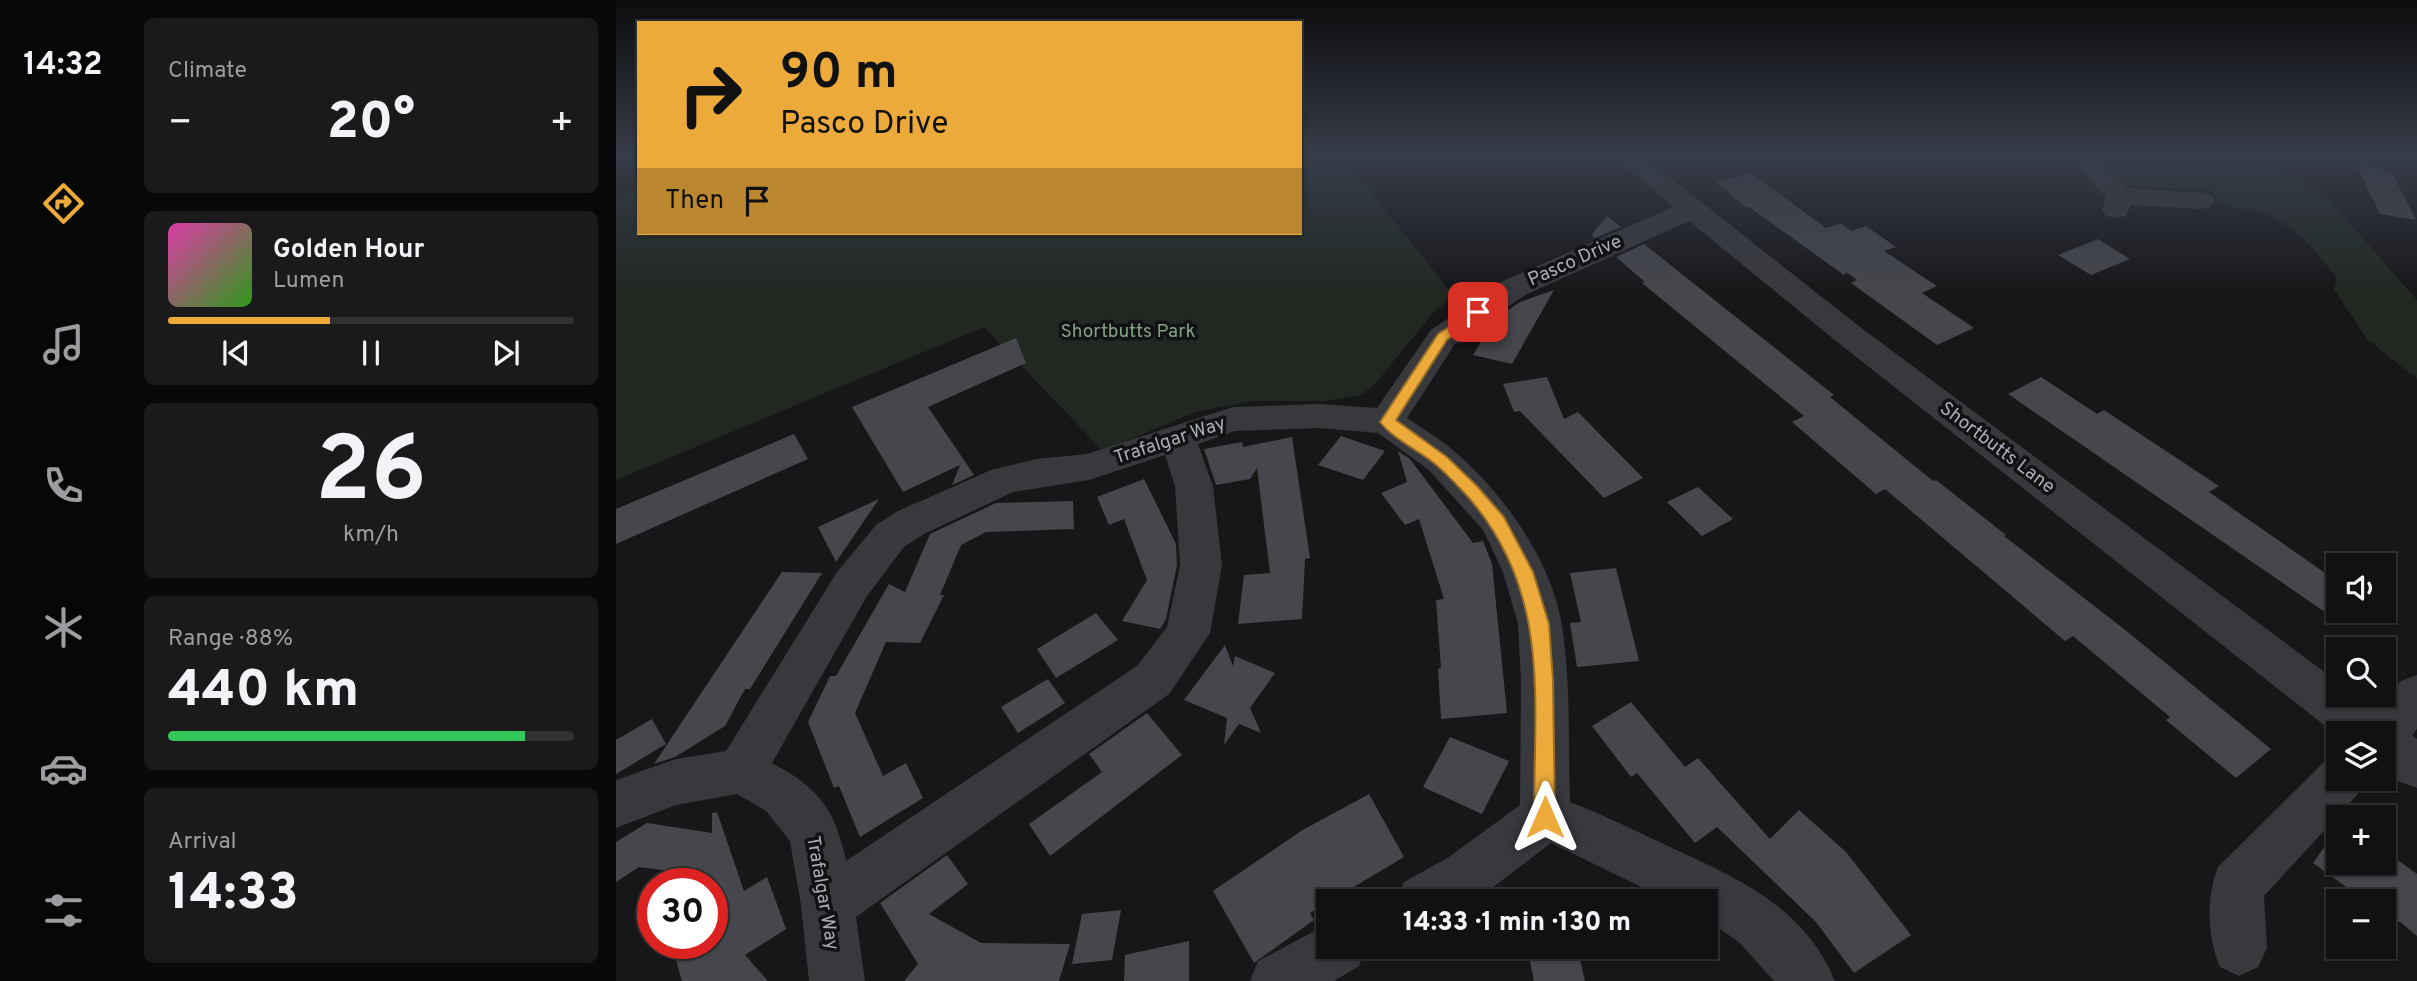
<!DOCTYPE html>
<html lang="en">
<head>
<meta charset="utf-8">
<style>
	:root { --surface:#111113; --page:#1a1a1c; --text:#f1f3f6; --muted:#9c9da0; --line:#303133; --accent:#ecaa3b }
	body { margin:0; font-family:Overpass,sans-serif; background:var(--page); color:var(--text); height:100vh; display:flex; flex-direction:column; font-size:26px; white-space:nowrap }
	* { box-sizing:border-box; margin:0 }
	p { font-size:23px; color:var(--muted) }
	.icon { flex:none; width:38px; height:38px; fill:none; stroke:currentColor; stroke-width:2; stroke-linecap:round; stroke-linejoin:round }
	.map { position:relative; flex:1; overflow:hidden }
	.details { display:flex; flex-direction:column; gap:18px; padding:18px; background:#09090a; width:490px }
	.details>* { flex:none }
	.hud { position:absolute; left:21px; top:21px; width:665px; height:214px; border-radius:0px; box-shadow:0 2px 5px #0004,0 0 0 2px var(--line); background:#ecaa3b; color:#111; overflow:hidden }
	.buttons { position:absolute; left:1710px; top:553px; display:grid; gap:14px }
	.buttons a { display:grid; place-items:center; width:70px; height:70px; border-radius:0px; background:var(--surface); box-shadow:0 2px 5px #0004,0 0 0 2px var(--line); font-size:35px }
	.speed { position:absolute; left:21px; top:868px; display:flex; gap:14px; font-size:35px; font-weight:700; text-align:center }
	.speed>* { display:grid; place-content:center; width:91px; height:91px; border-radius:50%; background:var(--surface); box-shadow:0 2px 5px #0004,0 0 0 2px var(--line); line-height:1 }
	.speed .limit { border:10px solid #d22; background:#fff; color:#111 }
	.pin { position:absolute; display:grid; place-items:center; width:60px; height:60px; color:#fff; margin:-30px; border-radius:14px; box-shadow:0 4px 10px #0006 }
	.me { position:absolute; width:77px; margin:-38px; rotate:0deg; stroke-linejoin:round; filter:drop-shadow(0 0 5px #0008) }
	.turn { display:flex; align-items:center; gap:24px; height:147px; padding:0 28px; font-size:32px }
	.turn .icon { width:91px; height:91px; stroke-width:2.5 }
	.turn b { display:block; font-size:49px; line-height:60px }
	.then { display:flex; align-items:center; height:66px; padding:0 28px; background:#0003; gap:14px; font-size:26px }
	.big { font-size:52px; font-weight:800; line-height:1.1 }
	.details .tile { flex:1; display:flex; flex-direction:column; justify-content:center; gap:10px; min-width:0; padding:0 24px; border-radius:10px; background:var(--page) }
	.details .dial { align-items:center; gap:0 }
	.dial b { font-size:91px; line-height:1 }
	.song { display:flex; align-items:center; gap:21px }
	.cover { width:84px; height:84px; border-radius:10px; background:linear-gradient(135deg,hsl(320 70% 55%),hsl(110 70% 35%)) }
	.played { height:7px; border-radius:4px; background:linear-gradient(90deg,var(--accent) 40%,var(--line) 40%) }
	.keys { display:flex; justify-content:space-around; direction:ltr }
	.heat { display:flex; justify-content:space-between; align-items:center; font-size:38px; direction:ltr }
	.charge { height:10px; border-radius:5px; background:linear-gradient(90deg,#34c759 88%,var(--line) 0) }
	.trip { position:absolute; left:700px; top:889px; width:402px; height:70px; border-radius:0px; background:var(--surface); box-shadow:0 2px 5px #0004,0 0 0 2px var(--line); font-weight:800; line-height:70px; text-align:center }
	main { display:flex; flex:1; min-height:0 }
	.tab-bar { display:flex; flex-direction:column; width:126px; justify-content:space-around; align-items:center; background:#070708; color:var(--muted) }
	.tab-bar .icon { width:49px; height:49px }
	.tab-bar .current { color:var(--accent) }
	.tab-bar b { font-size:32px; color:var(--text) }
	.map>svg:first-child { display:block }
</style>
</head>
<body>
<main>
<nav class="tab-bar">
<b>14:32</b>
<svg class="icon current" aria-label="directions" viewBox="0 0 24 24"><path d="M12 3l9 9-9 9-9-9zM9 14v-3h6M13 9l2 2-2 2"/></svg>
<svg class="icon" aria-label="music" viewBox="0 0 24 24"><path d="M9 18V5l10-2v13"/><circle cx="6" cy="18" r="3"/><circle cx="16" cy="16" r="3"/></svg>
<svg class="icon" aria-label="phone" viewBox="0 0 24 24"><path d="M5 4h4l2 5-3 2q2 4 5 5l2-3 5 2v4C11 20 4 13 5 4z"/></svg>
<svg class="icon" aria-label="climate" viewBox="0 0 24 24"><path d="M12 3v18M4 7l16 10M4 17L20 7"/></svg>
<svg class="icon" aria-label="car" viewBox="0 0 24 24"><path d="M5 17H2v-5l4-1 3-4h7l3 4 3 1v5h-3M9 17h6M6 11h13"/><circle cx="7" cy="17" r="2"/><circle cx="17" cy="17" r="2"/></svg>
<svg class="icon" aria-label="filters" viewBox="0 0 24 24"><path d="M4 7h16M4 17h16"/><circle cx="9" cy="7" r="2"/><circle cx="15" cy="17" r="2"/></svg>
</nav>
<section class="details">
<div class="tile"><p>Climate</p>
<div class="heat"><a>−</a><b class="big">20°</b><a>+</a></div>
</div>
<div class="tile">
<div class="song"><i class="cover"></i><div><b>Golden Hour</b><p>Lumen</p></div></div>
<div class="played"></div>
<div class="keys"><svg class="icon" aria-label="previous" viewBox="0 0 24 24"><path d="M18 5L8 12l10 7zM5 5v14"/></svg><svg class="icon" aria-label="pause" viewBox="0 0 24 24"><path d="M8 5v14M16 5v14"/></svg><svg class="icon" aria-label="next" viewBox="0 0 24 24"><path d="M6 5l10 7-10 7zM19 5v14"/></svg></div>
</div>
<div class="tile dial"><b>26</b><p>km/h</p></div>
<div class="tile"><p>Range · 88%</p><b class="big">440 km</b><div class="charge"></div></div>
<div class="tile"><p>Arrival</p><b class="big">14:33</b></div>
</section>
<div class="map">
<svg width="1801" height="981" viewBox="0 0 1801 981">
	<rect width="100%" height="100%" fill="#171719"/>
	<g fill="#212822">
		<polygon points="684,157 727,157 838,296 817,313 759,384 745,395 709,401 638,401 579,412 487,451 368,327 0,480 0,199 23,187 23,233 684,233"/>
		<path d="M 1479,157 L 1648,157 L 1713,200 L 1801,300 L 1801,379 L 1751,339 L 1718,289 L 1721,278 C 1689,237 1665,209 1610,207 L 1594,190 L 1519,187 L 1508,183 Z"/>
	</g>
	<g fill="#46474c">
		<polygon points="1738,161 1776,173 1800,220 1764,214"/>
		<polygon points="1135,173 1210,228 1224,223 1236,231 1250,226 1280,247 1268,251 1321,286 1306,293 1358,328 1321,345 1235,283 1241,280 1230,272 1228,275 1133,207 1131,208 1100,182"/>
		<polygon points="991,216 1005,227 979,238 975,235"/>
		<polygon points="1482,239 1514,259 1475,275 1442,255"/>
		<polygon points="1028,244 1218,395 1214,397 1317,481 1320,480 1390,535 1388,536 1508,629 1655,749 1620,778 1550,720 1554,717 1457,636 1449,641 1269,489 1260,494 1176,422 1188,416 1026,283 1029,282 1000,257"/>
		<polygon points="938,290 896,364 857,355 880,318 904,302"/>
		<polygon points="400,338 410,363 312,407 358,475 336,485 344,465 287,492 236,407"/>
		<polygon points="931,377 948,419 962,412 1027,478 988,498 904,411 898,412 887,384"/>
		<polygon points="1425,377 1481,414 1488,410 1603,486 1593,492 1722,582 1722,621 1392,394"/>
		<polygon points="178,434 192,459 0,544 0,509"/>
		<polygon points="725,436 769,451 747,480 702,465"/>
		<polygon points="676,437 694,558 689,559 686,619 622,624 628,575 654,573 641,468 634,479 600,485 588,449 626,442 627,447"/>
		<polygon points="782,451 794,459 857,543 867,541 876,564 891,713 825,719 822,669 825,668 820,600 828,599 803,519 789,525 765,493 791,482"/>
		<polygon points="528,479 560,544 561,565 550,619 544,629 506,621 531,580 508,519 493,525 481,497"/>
		<polygon points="1082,487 1117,519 1086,536 1051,502"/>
		<polygon points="263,499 220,562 202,527"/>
		<polygon points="457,501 458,529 370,532 345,545 324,595 328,595 304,643 270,642 239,713 267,776 290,763 307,798 244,837 223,786 218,788 192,722 214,676 220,676 273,584 289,592 314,534 380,503"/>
		<polygon points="1000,568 1023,661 961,667 954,623 965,622 954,573"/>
		<polygon points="166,572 206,573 134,689 129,689 109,726 59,757 38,764"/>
		<polygon points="480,613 502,640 440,678 421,649"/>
		<polygon points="609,645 617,666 619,656 659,673 634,708 645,733 623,724 608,745 611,718 568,700"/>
		<polygon points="432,679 449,703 402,733 385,707"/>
		<polygon points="1015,702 1069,767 1082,758 1154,839 1183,810 1230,852 1295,935 1238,973 1200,922 1101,827 1079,843 1021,773 1015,777 976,726"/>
		<polygon points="531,713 566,755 434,856 413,824 486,772 473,754"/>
		<polygon points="36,719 50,744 0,774 0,740"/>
		<polygon points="834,737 893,761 866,814 807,787"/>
		<polygon points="753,794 788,857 694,913 698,920 638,963 597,891 685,831"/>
		<polygon points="101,812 128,891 151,877 170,929 129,955 152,981 66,981 55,943 96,943 96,884 57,884 53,871 23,867 0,882 0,842 31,823 96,833 96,813"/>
		<polygon points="1722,828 1722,863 1768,863 1768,850 1801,874 1801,936 1783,921 1781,924 1768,914 1768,901 1750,901 1697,863"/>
		<polygon points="331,855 352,884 313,914 365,943 454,944 443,981 288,981 302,964 264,903"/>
		<polygon points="505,910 496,960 456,964 466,914"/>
		<polygon points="573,941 573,981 508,981 509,955"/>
		<polygon points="911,947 961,947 969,981 918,981"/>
	</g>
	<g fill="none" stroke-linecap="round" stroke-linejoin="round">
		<g fill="#38393d" fill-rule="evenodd">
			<path d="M 999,157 L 1028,157 L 1244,327 L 1722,682 L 1722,695 L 1739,695 L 1759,709 L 1785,681 L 1801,675 L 1801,729 L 1796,735 L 1801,739 L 1801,788 L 1784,782 L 1768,770 L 1768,733 L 1722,733 L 1722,736 L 1220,341 L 1073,221 L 909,295 L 839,344 L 791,418 C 807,429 825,439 839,452 C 888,494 936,561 946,626 C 955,684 952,744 954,802 C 988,815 1020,831 1052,846 C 1121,878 1188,906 1219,981 L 1158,981 L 1124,943 L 1090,919 L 1090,901 L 1054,901 L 935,843 L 859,901 L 780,901 L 788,882 L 833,857 L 904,805 L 905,681 L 902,624 L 887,572 L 867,530 L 813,470 L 762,433 L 703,428 L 619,431 L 582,444 L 597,486 L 606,565 L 594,633 L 553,694 L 240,917 L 249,981 L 193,981 L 185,905 L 174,841 L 150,811 L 121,794 L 60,805 L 0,828 L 0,780 L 60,759 L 110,751 L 221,572 L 260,525 L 280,512 L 375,470 L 421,459 L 471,454 L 617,407 L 703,404 L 761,408 L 815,330 L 887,281 L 1057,207 ZM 549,455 L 559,486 L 564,565 L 551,627 L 521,666 L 230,861 C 219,809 203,788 156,763 L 251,596 L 288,547 L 308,534 L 397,492 L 473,480 Z"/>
			<polygon points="1454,157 1482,157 1512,188 1585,193 1595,195 1599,201 1595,207 1585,209 1515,205 1510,216 1500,218 1490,216 1486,210 1490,197"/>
			<path d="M 1722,757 L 1722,779 L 1748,779 L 1741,795 L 1648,896 L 1651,948 L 1642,967 L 1623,976 L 1604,967 C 1591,937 1590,897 1602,867 L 1707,763 Z"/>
			<polygon points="712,924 712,947 751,947 743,966 718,981 634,981 642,961"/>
		</g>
	</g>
	<linearGradient id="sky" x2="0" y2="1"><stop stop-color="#0d0d0e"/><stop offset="0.53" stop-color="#363c49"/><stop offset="1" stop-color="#363c49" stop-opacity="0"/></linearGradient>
	<rect width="1801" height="294" fill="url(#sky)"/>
	<path fill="#ecaa3b" stroke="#996e26" stroke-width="2" d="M 862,308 L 869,312 L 867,315 L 831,340 L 780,420 L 831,457 L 861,486 L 888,517 L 917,572 L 933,624 L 937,681 L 939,817 L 936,824 L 929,827 L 921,824 L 918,817 C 918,699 935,593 853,498 C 842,486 831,474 819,464 C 802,450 777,439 764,422 L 822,334 Z"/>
	<g text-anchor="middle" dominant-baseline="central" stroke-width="7" stroke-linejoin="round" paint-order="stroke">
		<g font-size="19" fill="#a9aeb8" stroke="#121214">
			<text transform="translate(959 261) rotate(-24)">Pasco Drive</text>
			<text transform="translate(554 441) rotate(-18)">Trafalgar Way</text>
			<text transform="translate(1381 448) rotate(37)">Shortbutts Lane</text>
			<text transform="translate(206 893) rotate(80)">Trafalgar Way</text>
		</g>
		<g font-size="19" fill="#81a282" stroke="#121214">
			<text x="512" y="332">Shortbutts Park</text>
		</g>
	</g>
</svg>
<div class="buttons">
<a><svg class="icon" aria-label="sound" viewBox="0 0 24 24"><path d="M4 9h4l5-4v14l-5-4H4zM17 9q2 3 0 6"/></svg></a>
<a><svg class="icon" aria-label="search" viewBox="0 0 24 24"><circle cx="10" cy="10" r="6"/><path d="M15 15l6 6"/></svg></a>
<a><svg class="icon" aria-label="layers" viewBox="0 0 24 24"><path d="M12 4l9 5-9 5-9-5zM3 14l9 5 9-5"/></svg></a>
<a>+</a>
<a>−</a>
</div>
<div class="speed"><div class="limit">30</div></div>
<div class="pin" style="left:862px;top:312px;background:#d93025"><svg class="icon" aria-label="arrive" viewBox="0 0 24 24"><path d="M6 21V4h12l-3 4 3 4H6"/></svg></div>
<svg class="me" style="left:929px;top:817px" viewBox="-20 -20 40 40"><path d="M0-17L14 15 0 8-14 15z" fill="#ecaa3b" stroke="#fff" stroke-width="4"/></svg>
<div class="trip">14:33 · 1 min · 130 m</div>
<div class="hud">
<div class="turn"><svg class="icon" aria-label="right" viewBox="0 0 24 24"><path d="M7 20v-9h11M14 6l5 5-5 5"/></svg><div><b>90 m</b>Pasco Drive</div></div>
<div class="then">Then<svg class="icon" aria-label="arrive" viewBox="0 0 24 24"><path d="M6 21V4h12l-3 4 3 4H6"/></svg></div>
</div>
</div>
</main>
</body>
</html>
